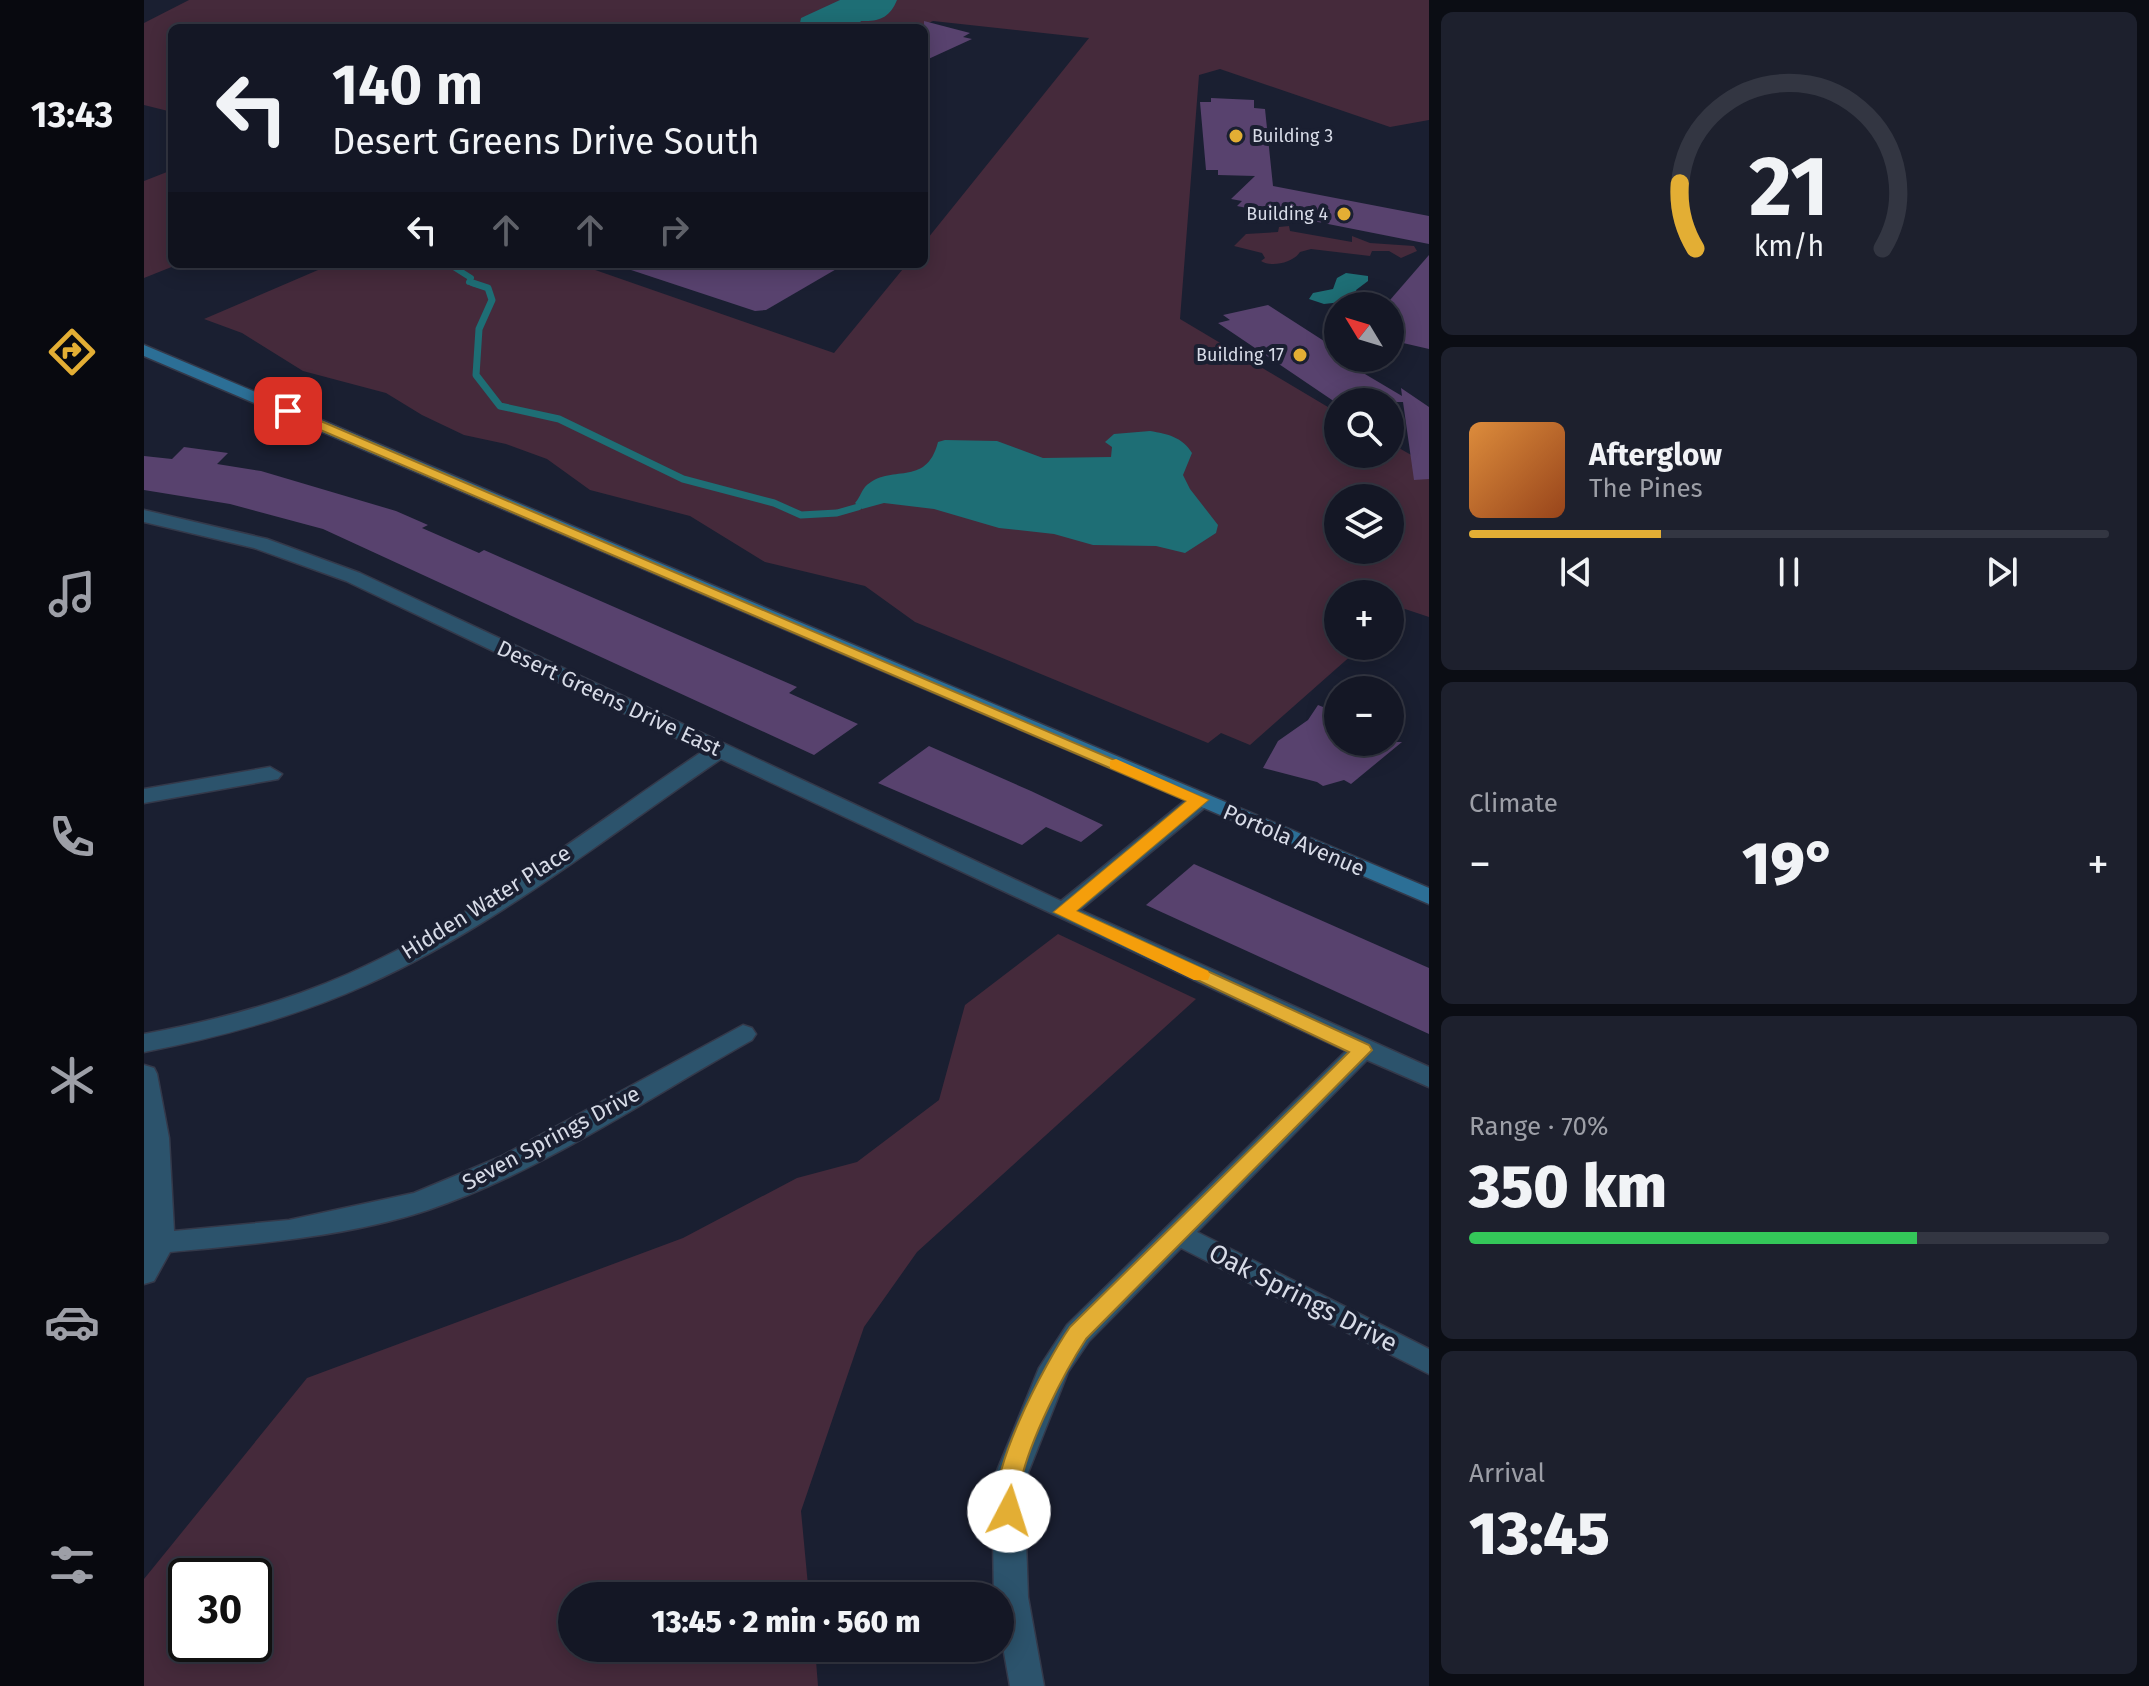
<!DOCTYPE html>
<html lang="en">
<head>
<meta charset="utf-8">
<style>
	:root { --surface:#141725; --page:#1d202d; --text:#f1f3f6; --muted:#9d9fa7; --line:#333642; --accent:#e3ae34 }
	body { margin:0; font-family:"Fira Sans",sans-serif; background:var(--page); color:var(--text); height:100vh; display:flex; flex-direction:column; font-size:30px; white-space:nowrap }
	* { box-sizing:border-box; margin:0 }
	p { font-size:26px; color:var(--muted) }
	.icon { flex:none; width:44px; height:44px; fill:none; stroke:currentColor; stroke-width:2; stroke-linecap:round; stroke-linejoin:round }
	.map { position:relative; flex:1; overflow:hidden }
	.sheet { display:flex; flex-direction:column; gap:12px; padding:12px; background:#0b0d14; width:720px }
	.sheet>* { flex:none }
	.hud { position:absolute; left:24px; top:24px; width:760px; height:244px; border-radius:12px; box-shadow:0 4px 20px #0003,0 0 0 2px var(--line); background:#141725; color:var(--text); overflow:hidden }
	.needle { width:52px; rotate:308deg }
	.fabs { position:absolute; left:1180px; top:292px; display:grid; gap:16px }
	.fabs a { display:grid; place-items:center; width:80px; height:80px; border-radius:50%; background:var(--surface); box-shadow:0 4px 20px #0003,0 0 0 2px var(--line); font-size:40px }
	.speed { position:absolute; left:24px; top:1558px; display:flex; gap:16px; font-size:40px; font-weight:700; text-align:center }
	.speed>* { display:grid; place-content:center; width:104px; height:104px; border-radius:50%; background:var(--surface); box-shadow:0 4px 20px #0003,0 0 0 2px var(--line); line-height:1 }
	.speed .limit { border:4px solid #111; border-radius:12px; background:#fff; color:#111 }
	.pin { position:absolute; display:grid; place-items:center; width:68px; height:68px; color:#fff; margin:-34px; border-radius:16px; box-shadow:0 4px 12px #0006 }
	.me { position:absolute; width:88px; margin:-44px; rotate:5deg; stroke-linejoin:round; filter:drop-shadow(0 0 6px #0008) }
	.turn { display:flex; align-items:center; gap:28px; height:168px; padding:0 32px; font-size:36px }
	.turn .icon { width:104px; height:104px; stroke-width:2.5 }
	.turn b { display:block; font-size:56px; line-height:68px }
	.lanes { display:flex; align-items:center; height:76px; padding:0 32px; background:#0003; justify-content:center; gap:40px; direction:ltr }
	.lanes .off { opacity:.35 }
	.big { font-size:60px; font-weight:800; line-height:1.1 }
	.sheet .tile { flex:1; display:flex; flex-direction:column; justify-content:center; gap:12px; min-width:0; padding:0 28px; border-radius:12px; background:var(--page) }
	.sheet .dial { align-items:center; gap:0 }
	.dial svg { height:208px; overflow:visible; fill:none; stroke:var(--line); stroke-width:7; stroke-linecap:round; text-anchor:middle }
	.dial text { fill:var(--text); stroke:none }
	.song { display:flex; align-items:center; gap:24px }
	.cover { width:96px; height:96px; border-radius:12px; background:linear-gradient(135deg,hsl(30 70% 55%),hsl(20 70% 35%)) }
	.played { height:8px; border-radius:4px; background:linear-gradient(90deg,var(--accent) 30%,var(--line) 30%) }
	.keys { display:flex; justify-content:space-around; direction:ltr }
	.heat { display:flex; justify-content:space-between; align-items:center; font-size:44px; direction:ltr }
	.charge { height:12px; border-radius:6px; background:linear-gradient(90deg,#34c759 70%,var(--line) 0) }
	.trip { position:absolute; left:414px; top:1582px; width:456px; height:80px; border-radius:40px; background:var(--surface); box-shadow:0 4px 20px #0003,0 0 0 2px var(--line); font-weight:800; line-height:80px; text-align:center }
	main { display:flex; flex:1; min-height:0 }
	.tabs { display:flex; flex-direction:column; width:144px; justify-content:space-around; align-items:center; background:#08090f; color:var(--muted) }
	.tabs .icon { width:56px; height:56px }
	.tabs .active { color:var(--accent) }
	.tabs b { font-size:36px; color:var(--text) }
	.map>svg:first-child { display:block }
</style>
</head>
<body>
<main>
<nav class="tabs">
<b>13:43</b>
<svg class="icon active" aria-label="directions" viewBox="0 0 24 24"><path d="M12 3l9 9-9 9-9-9zM9 14v-3h6M13 9l2 2-2 2"/></svg>
<svg class="icon" aria-label="music" viewBox="0 0 24 24"><path d="M9 18V5l10-2v13"/><circle cx="6" cy="18" r="3"/><circle cx="16" cy="16" r="3"/></svg>
<svg class="icon" aria-label="phone" viewBox="0 0 24 24"><path d="M5 4h4l2 5-3 2q2 4 5 5l2-3 5 2v4C11 20 4 13 5 4z"/></svg>
<svg class="icon" aria-label="climate" viewBox="0 0 24 24"><path d="M12 3v18M4 7l16 10M4 17L20 7"/></svg>
<svg class="icon" aria-label="car" viewBox="0 0 24 24"><path d="M5 17H2v-5l4-1 3-4h7l3 4 3 1v5h-3M9 17h6M6 11h13"/><circle cx="7" cy="17" r="2"/><circle cx="17" cy="17" r="2"/></svg>
<svg class="icon" aria-label="filters" viewBox="0 0 24 24"><path d="M4 7h16M4 17h16"/><circle cx="9" cy="7" r="2"/><circle cx="15" cy="17" r="2"/></svg>
</nav>
<div class="map">
<svg width="1285" height="1686" viewBox="0 0 1285 1686">
	<rect width="100%" height="100%" fill="#1a1f31"/>
	<g fill="#452a3b" fill-rule="evenodd">
		<path d="M 45,0 L 1285,0 L 1285,120 L 1246,127 L 1076,69 L 1055,75 L 1036,319 L 1194,413 L 1194,454 L 1246,454 L 1246,443 L 1285,465 L 1285,617 L 1261,609 L 1246,622 L 1246,594 L 1194,594 L 1194,646 L 1218,646 L 1106,745 L 1077,733 L 1064,743 L 771,622 L 721,586 L 621,562 L 546,516 L 446,490 L 403,459 L 362,444 L 320,435 L 278,415 L 242,393 L 159,371 L 98,333 L 60,319 L 188,264 L 434,264 L 690,353 L 763,264 L 780,264 L 780,243 L 945,38 L 789,21 L 773,28 L 28,28 L 28,112 L 0,105 L 0,23 ZM 1194,498 L 1246,498 L 1246,550 L 1194,550 Z"/>
		<polygon points="28,170 28,264 35,264 0,278 0,181"/>
		<path d="M 1145,226 L 1146,231 L 1208,242 L 1208,236 L 1226,243 L 1270,246 L 1273,251 L 1257,258 L 1245,251 L 1228,251 L 1226,256 L 1167,249 L 1156,252 C 1150,262 1128,268 1117,261 L 1121,258 L 1118,253 L 1090,246 L 1102,234 L 1134,232 L 1135,227 Z"/>
		<path d="M 914,934 L 1052,999 L 773,1252 L 720,1327 L 657,1511 L 665,1596 L 428,1596 L 428,1648 L 671,1648 L 674,1686 L 0,1686 L 0,1579 L 163,1378 L 539,1238 L 653,1178 L 713,1162 L 795,1100 L 821,1005 ZM 42,1576 L 110,1576 L 110,1644 L 42,1644 Z"/>
	</g>
	<g fill="#1e6e75">
		<path d="M 696,0 L 753,0 C 746,17 736,22 717,21 L 712,28 L 655,28 L 657,18 Z"/>
		<polygon points="1202,273 1224,276 1224,281 1212,290 1215,300 1180,304 1165,299 1169,293 1189,289 1193,278"/>
		<path d="M 1006,431 C 1024,434 1038,437 1048,453 L 1039,475 L 1046,489 L 1074,525 L 1072,533 L 1041,553 L 1012,546 L 949,545 L 910,534 L 855,528 L 790,509 L 740,503 L 718,509 L 711,503 C 715,499 717,492 721,487 C 746,462 782,489 794,442 L 801,440 L 853,441 L 899,458 L 967,457 L 968,447 L 961,442 L 970,434 Z"/>
	</g>
	<g fill="none" stroke-linecap="round" stroke-linejoin="round">
		<polyline stroke="#1e6e75" stroke-width="6" points="305,264 327,278 325,282 335,285"/>
		<polyline stroke="#1e6e75" stroke-width="7" points="329,283 344,288 348,300 335,329 332,375 356,406 415,419 539,479 630,503 657,515 693,513 714,507"/>
	</g>
	<g fill="#58426e">
		<polygon points="780,21 826,33 819,37 828,39 780,61"/>
		<polygon points="1067,98 1110,100 1110,108 1121,109 1129,186 1285,216 1285,244 1093,206 1098,201 1087,199 1111,176 1074,175 1074,170 1062,170 1056,102 1067,102"/>
		<polygon points="1285,255 1285,349 1246,340 1246,300"/>
		<polygon points="485,264 701,264 622,310 611,311 484,269"/>
		<polygon points="1124,305 1194,350 1194,358 1258,396 1257,388 1285,407 1285,479 1270,480 1259,402 1191,402 1074,323 1086,320 1079,315"/>
		<polygon points="40,447 84,453 73,464 117,471 252,511 284,525 278,528 335,553 340,550 653,687 645,693 714,724 670,755 179,529 86,504 0,490 0,456 28,459"/>
		<polygon points="1174,705 1194,713 1194,742 1258,742 1207,784 1200,780 1179,786 1173,782 1119,768 1134,741 1164,720"/>
		<polygon points="785,746 887,791 959,825 937,842 902,827 878,845 734,783"/>
		<polygon points="1050,864 1285,968 1285,1034 1002,905"/>
	</g>
	<g fill="none" stroke-linecap="round" stroke-linejoin="round">
		<g stroke="#34394a" stroke-width="3">
			<g id="street">
				<path d="M 0,510 L 123,539 L 216,573 L 917,901 L 1048,795 L 1064,795 L 1068,800 L 1064,805 L 936,910 L 1285,1067 L 1285,1087 L 1223,1060 L 1053,1232 L 1285,1349 L 1285,1374 L 1037,1248 L 945,1341 L 924,1372 L 880,1483 L 884,1597 L 900,1686 L 866,1686 L 856,1630 L 856,1596 L 850,1596 L 848,1483 L 895,1368 L 923,1325 L 1202,1051 L 577,759 C 462,837 349,928 222,985 C 151,1017 76,1037 0,1052 L 0,1034 C 70,1021 138,1003 204,974 C 331,918 444,828 559,751 L 202,581 L 110,548 L 0,522 Z"/>
				<polygon points="126,767 138,774 134,779 0,803 0,789"/>
				<path d="M 599,1025 L 608,1028 L 612,1034 L 608,1040 C 506,1097 395,1173 284,1210 C 203,1237 110,1244 26,1252 L 10,1281 L 0,1284 L 0,1065 L 10,1068 L 13,1074 L 25,1138 L 30,1231 L 145,1220 L 270,1193 L 356,1157 Z"/>
			</g>
		</g>
		<g stroke="#34394a" stroke-width="3">
			<polygon id="secondary" points="0,345 1285,888 1285,904 0,356"/>
		</g>
		<use href="#street" fill="#2c536c" fill-rule="evenodd"/>
		<use href="#secondary" fill="#2c6f96" fill-rule="evenodd"/>
	</g>
	<path fill="#e3ae34" stroke="#947122" stroke-width="2" d="M 144,407 L 1064,800 L 932,911 L 1225,1045 L 1228,1050 L 942,1339 C 919,1374 886,1440 877,1481 C 874,1494 880,1506 874,1518 L 865,1521 L 856,1518 C 837,1481 903,1360 926,1327 L 1205,1052 L 910,912 L 1043,801 L 139,414 L 137,411 Z"/>
	<polygon fill="#f59e0b" points="972,759 1064,800 932,911 1064,971 1066,975 1064,980 1050,980 910,912 1043,801 966,768 966,761"/>
	<g fill="#e3ae34" stroke="#1a1f31" stroke-width="3">
		<circle cx="1092" cy="136" r="8"/>
		<circle cx="1200" cy="214" r="8"/>
		<circle cx="1156" cy="355" r="8"/>
	</g>
	<g text-anchor="middle" dominant-baseline="central" stroke-width="8" stroke-linejoin="round" paint-order="stroke">
		<g font-size="18" fill="#d7dbe7" stroke="#1a1f31" text-anchor="end">
			<text x="1108" y="136" text-anchor="start">Building 3</text>
			<text x="1184" y="214">Building 4</text>
			<text x="1140" y="355">Building 17</text>
		</g>
		<g font-size="22" fill="#d7dbe7" stroke="#1a1f31">
			<text transform="translate(465 698) rotate(25)">Desert Greens Drive East</text>
			<text transform="translate(1150 840) rotate(23)">Portola Avenue</text>
			<text transform="translate(342 902) rotate(-32)">Hidden Water Place</text>
			<text transform="translate(407 1138) rotate(-28)">Seven Springs Drive</text>
		</g>
		<g font-size="26" fill="#d7dbe7" stroke="#1a1f31">
			<text transform="translate(1159 1298) rotate(27)">Oak Springs Drive</text>
		</g>
	</g>
</svg>
<div class="fabs">
<a><svg class="needle" viewBox="-14 -14 28 28"><path d="M0-13l5 13h-10z" fill="#e53935"/><path d="M0 13l5-13h-10z" fill="#9d9fa7"/></svg></a>
<a><svg class="icon" aria-label="search" viewBox="0 0 24 24"><circle cx="10" cy="10" r="6"/><path d="M15 15l6 6"/></svg></a>
<a><svg class="icon" aria-label="layers" viewBox="0 0 24 24"><path d="M12 4l9 5-9 5-9-5zM3 14l9 5 9-5"/></svg></a>
<a>+</a>
<a>−</a>
</div>
<div class="speed"><div class="limit">30</div></div>
<div class="pin" style="left:144px;top:411px;background:#d93025"><svg class="icon" aria-label="arrive" viewBox="0 0 24 24"><path d="M6 21V4h12l-3 4 3 4H6"/></svg></div>
<svg class="me" style="left:865px;top:1511px" viewBox="-20 -20 40 40"><circle r="19" fill="#fff"/><path d="M0-13L10 11 0 6-10 11z" fill="#e3ae34"/></svg>
<div class="trip">13:45 · 2 min · 560 m</div>
<div class="hud">
<div class="turn"><svg class="icon" aria-label="left" viewBox="0 0 24 24"><path d="M17 20v-9H6M10 6l-5 5 5 5"/></svg><div><b>140 m</b>Desert Greens Drive South</div></div>
<div class="lanes"><svg class="icon" aria-label="left" viewBox="0 0 24 24"><path d="M17 20v-9H6M10 6l-5 5 5 5"/></svg><svg class="icon off" aria-label="ahead" viewBox="0 0 24 24"><path d="M12 20V5M6 11l6-6 6 6"/></svg><svg class="icon off" aria-label="ahead" viewBox="0 0 24 24"><path d="M12 20V5M6 11l6-6 6 6"/></svg><svg class="icon off" aria-label="right" viewBox="0 0 24 24"><path d="M7 20v-9h11M14 6l5 5-5 5"/></svg></div>
</div>
</div>
<section class="sheet">
<div class="tile dial"><svg viewBox="0 0 100 80">
<path d="M14 69A42 42 0 1 1 86 69"/>
<path d="M14 69A42 42 0 0 1 8 44" stroke="#e3ae34"/>
<text x="50" y="56" font-size="32" font-weight="700">21</text>
<text x="50" y="72" font-size="11">km/h</text>
</svg></div>
<div class="tile">
<div class="song"><i class="cover"></i><div><b>Afterglow</b><p>The Pines</p></div></div>
<div class="played"></div>
<div class="keys"><svg class="icon" aria-label="previous" viewBox="0 0 24 24"><path d="M18 5L8 12l10 7zM5 5v14"/></svg><svg class="icon" aria-label="pause" viewBox="0 0 24 24"><path d="M8 5v14M16 5v14"/></svg><svg class="icon" aria-label="next" viewBox="0 0 24 24"><path d="M6 5l10 7-10 7zM19 5v14"/></svg></div>
</div>
<div class="tile"><p>Climate</p>
<div class="heat"><a>−</a><b class="big">19°</b><a>+</a></div>
</div>
<div class="tile"><p>Range · 70%</p><b class="big">350 km</b><div class="charge"></div></div>
<div class="tile"><p>Arrival</p><b class="big">13:45</b></div>
</section>
</main>
</body>
</html>
